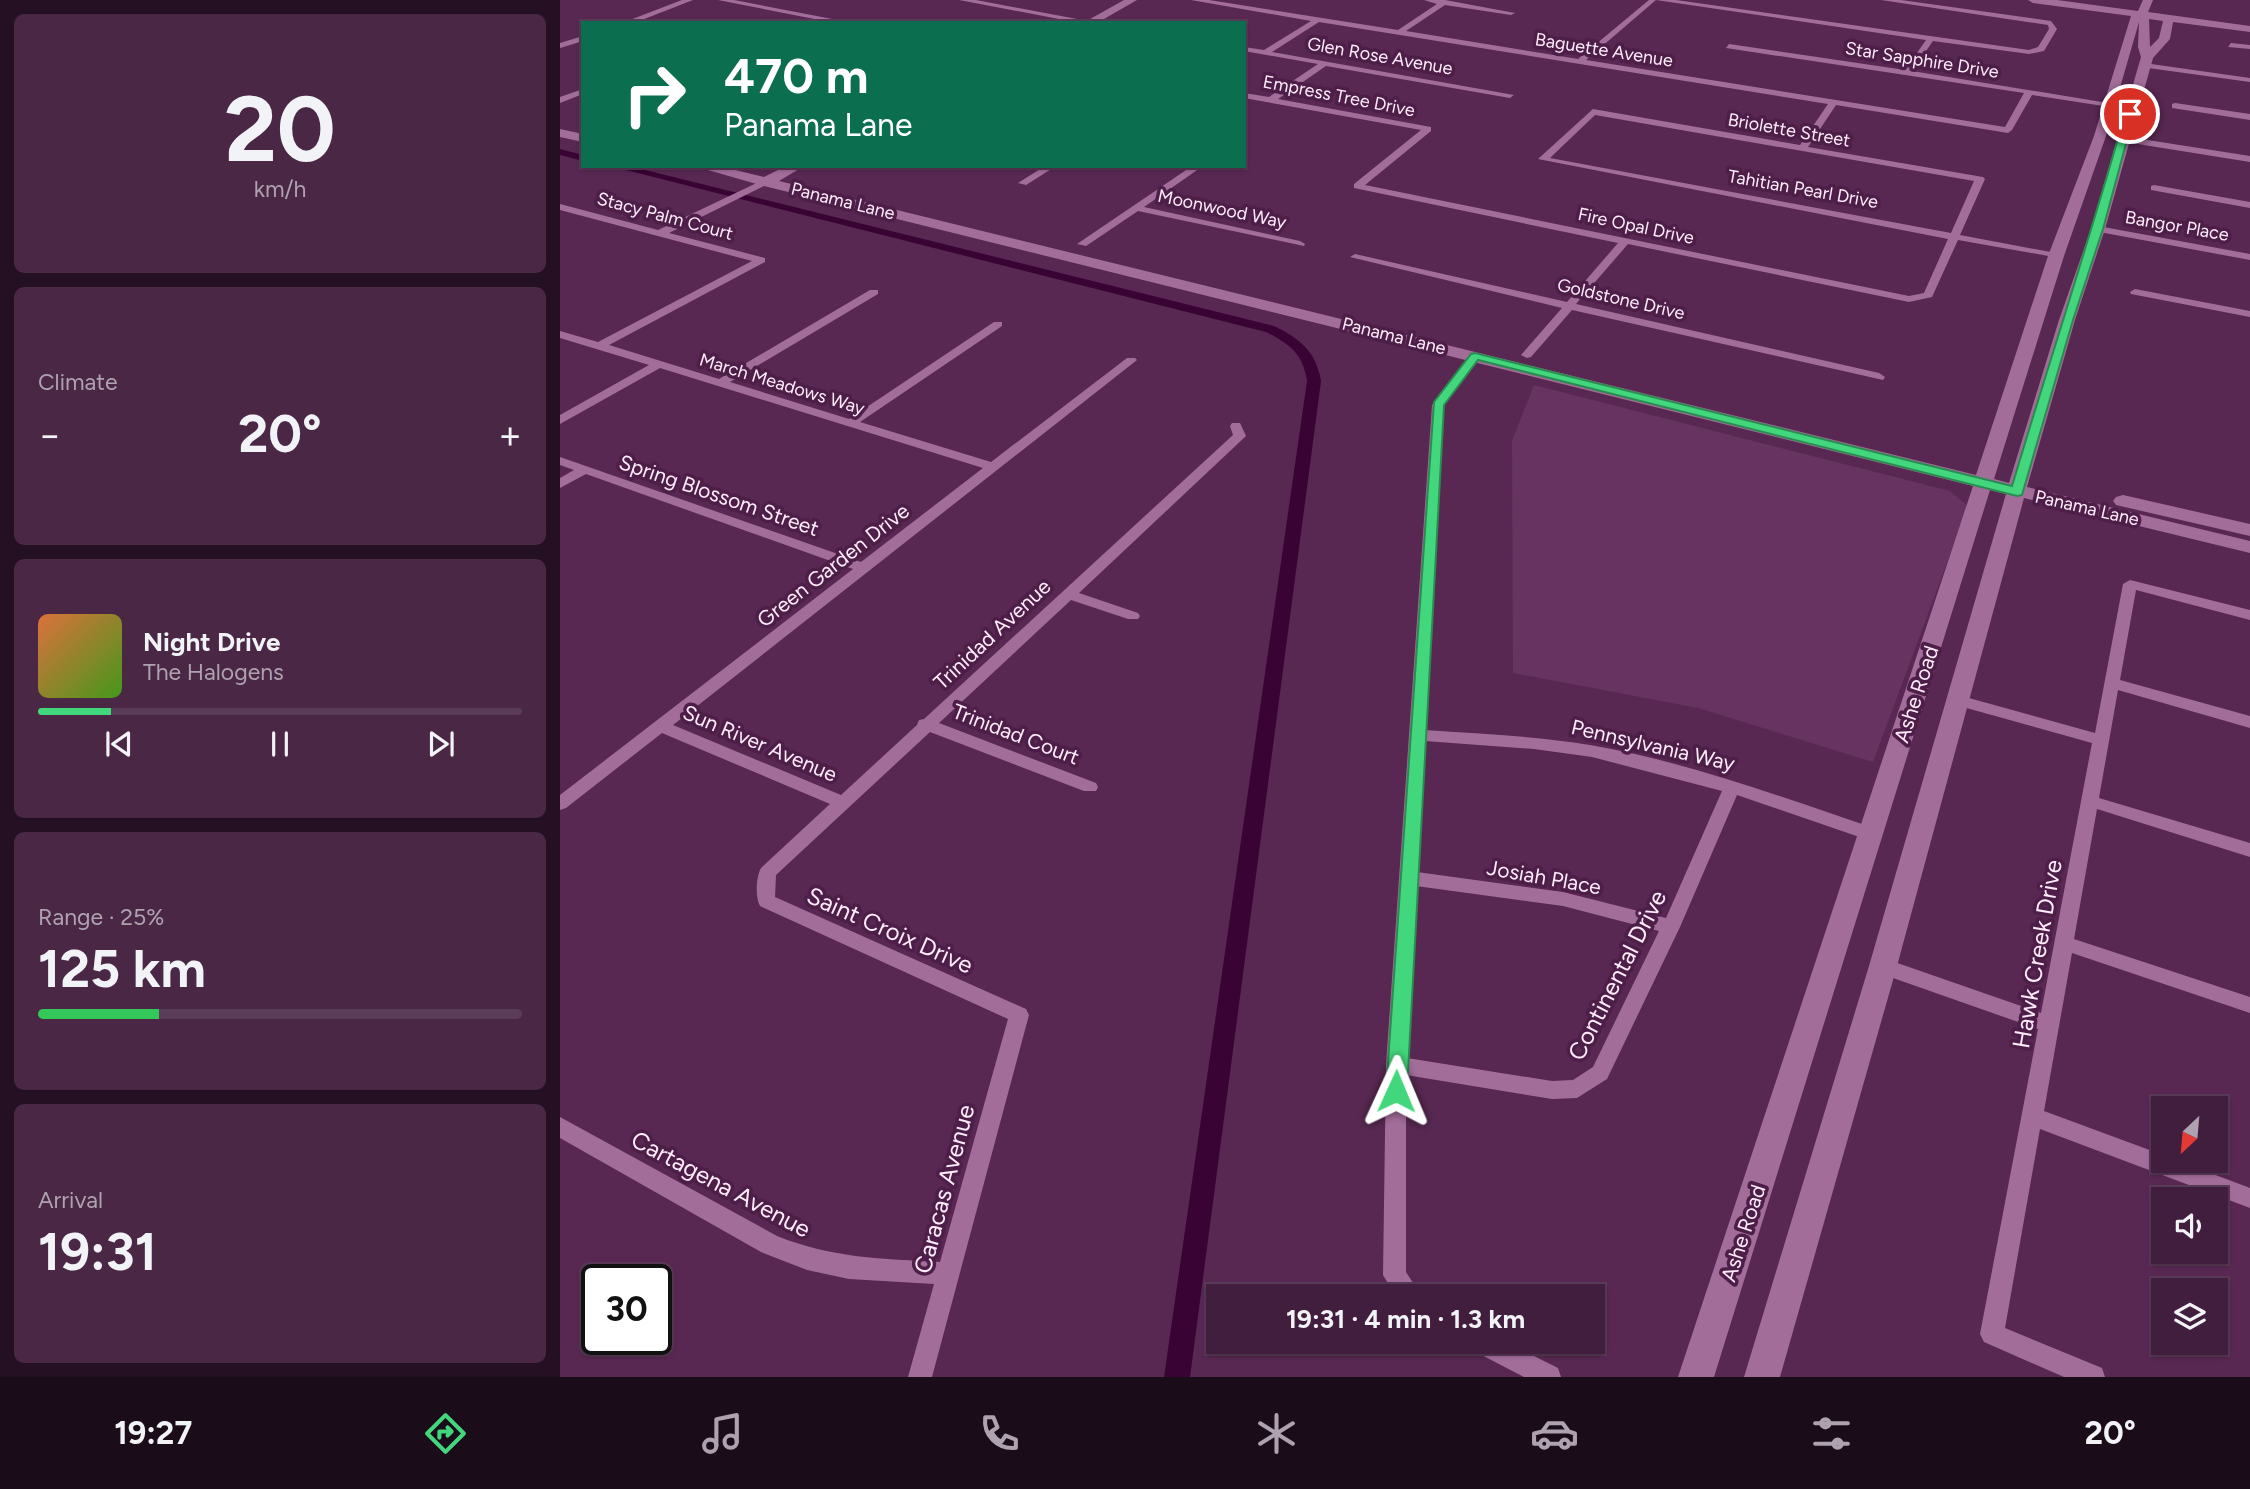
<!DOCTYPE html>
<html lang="en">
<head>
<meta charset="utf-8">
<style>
	:root { --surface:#421e3e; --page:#492745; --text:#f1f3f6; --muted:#aea2b0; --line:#5a3c58; --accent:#42d77c }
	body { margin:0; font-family:Figtree,sans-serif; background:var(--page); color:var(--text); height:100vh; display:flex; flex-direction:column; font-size:26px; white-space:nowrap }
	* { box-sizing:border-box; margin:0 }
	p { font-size:23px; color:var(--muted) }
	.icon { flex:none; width:38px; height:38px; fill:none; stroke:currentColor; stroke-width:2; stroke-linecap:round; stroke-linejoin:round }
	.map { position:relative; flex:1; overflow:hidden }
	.sheet { display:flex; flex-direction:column; gap:14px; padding:14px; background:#241022; width:560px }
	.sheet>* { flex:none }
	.hud { position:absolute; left:21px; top:21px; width:665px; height:147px; border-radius:0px; box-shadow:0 2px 5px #0004,0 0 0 2px var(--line); background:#0b6e4f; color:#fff; overflow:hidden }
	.needle { width:46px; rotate:206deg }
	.controls { position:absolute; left:1591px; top:1096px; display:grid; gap:14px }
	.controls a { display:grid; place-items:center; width:77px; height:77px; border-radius:0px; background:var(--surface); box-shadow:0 2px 5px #0004,0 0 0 2px var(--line); font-size:35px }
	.speed { position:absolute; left:21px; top:1264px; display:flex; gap:14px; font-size:35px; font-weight:700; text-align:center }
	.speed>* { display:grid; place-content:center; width:91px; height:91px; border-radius:50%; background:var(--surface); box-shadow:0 2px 5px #0004,0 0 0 2px var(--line); line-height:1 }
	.speed .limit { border:4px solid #111; border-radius:10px; background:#fff; color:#111 }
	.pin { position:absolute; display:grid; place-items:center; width:60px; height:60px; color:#fff; margin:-30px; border:4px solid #fff; border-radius:50%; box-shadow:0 2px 7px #0007 }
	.me { position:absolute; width:77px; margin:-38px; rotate:1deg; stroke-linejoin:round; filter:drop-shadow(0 0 5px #0008) }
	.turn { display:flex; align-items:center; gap:24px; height:147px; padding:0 28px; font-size:32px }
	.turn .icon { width:91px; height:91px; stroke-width:2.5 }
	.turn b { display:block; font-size:49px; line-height:60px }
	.big { font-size:52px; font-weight:700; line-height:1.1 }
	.sheet .tile { flex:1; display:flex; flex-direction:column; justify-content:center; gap:10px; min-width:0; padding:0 24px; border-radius:10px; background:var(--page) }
	.sheet .dial { align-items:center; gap:0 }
	.dial b { font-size:91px; line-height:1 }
	.song { display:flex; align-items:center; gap:21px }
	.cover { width:84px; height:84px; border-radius:10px; background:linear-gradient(135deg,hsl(20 70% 55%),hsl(100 70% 35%)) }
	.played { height:7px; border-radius:4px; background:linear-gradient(90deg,var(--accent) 15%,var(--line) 15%) }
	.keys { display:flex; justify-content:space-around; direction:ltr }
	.heat { display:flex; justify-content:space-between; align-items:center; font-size:38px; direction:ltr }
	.charge { height:10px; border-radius:5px; background:linear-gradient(90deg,#34c759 25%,var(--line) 0) }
	.trip { position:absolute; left:646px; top:1284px; width:399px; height:70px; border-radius:0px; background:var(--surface); box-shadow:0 2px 5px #0004,0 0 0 2px var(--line); font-weight:700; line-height:70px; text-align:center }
	.tabs { display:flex; height:112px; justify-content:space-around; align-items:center; background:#1a0c19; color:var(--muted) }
	.tabs .icon { width:49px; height:49px }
	.tabs .active { color:var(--accent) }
	.tabs b { font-size:32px; color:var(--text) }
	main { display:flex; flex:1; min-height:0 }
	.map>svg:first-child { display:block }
</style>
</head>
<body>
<main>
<section class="sheet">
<div class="tile dial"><b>20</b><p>km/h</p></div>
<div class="tile"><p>Climate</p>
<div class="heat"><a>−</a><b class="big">20°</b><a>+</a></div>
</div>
<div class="tile">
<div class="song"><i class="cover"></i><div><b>Night Drive</b><p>The Halogens</p></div></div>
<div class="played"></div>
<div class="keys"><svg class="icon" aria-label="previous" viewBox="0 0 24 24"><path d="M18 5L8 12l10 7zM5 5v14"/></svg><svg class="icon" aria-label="pause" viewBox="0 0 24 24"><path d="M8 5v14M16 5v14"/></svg><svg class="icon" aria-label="next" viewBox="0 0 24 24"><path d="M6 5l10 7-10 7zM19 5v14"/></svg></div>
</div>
<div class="tile"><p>Range · 25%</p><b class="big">125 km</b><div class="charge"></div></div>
<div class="tile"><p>Arrival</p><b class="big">19:31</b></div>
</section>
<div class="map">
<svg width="1690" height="1377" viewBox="0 0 1690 1377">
	<rect width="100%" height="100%" fill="#582852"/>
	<polygon fill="#673361" points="974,385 1390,491 1408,506 1313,762 1138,708 953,673 952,441"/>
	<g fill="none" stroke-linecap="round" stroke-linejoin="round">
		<g fill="#390334" fill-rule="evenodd">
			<polygon points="0,149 23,155 23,161 0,155"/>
			<path d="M 50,166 L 69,166 L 714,326 C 740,339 756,351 761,381 L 630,1377 L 604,1377 L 747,381 C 743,353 729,344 706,332 Z"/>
		</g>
		<g fill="#a36d9a" fill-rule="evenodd">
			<polygon points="122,0 133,0 74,23 62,23"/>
			<polygon points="158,0 174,0 293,23 275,23"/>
			<polygon points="399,0 416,0 533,22 520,23"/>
			<path d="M 631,0 L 649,0 L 838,30 L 877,4 L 864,0 L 885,0 L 955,13 L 951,15 L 885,5 L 846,31 L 1018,59 L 1089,0 L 1116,0 L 1469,50 L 1478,47 L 1489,29 L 1488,25 L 1321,0 L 1341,0 L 1491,21 L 1497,29 L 1484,51 L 1469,54 L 1373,41 L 1352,71 L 1554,104 L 1550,107 L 1472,95 L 1452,130 L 1448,133 L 1276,105 L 1248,147 L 1423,177 L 1425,179 L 1400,235 L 1496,253 L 1501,256 L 1500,258 L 1398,240 L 1372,297 L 1349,302 L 1068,244 L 1016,304 L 1319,373 L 1325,377 L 1323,380 L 1012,310 L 971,357 L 967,358 L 961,355 L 1002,308 L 790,257 L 795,254 L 1007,302 L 1058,243 L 794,188 L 794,184 L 861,130 L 684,98 L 684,93 L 709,97 L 758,64 L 684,51 L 684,47 L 704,50 L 751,21 ZM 1096,0 L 1366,40 L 1345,70 L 1169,44 L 1166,48 L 1464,93 L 1445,127 L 1026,60 ZM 759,22 L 1268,104 L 1240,145 L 1033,109 L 978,159 L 1388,239 L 1364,293 L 1349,296 L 805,185 L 871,131 L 871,127 L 718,99 L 766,66 L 950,98 L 954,95 L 712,52 ZM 1035,115 L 1414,181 L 1391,233 L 990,158 Z"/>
			<polygon points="23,36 23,41 0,48 0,43"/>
			<polygon points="1671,43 1690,45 1690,49 1668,47"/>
			<polygon points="1584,63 1690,78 1690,82 1581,67"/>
			<polygon points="23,89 23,94 0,103 0,97"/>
			<polygon points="1615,103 1690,114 1690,120 1612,108 1612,104"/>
			<polygon points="1562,136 1690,156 1690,162 1559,141 1558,139"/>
			<polygon points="485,166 496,166 466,185 458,183"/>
			<polygon points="632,166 643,166 584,207 740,241 745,244 744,246 578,211 526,246 517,244"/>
			<path d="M 205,179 L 208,180 L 208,184 L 109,233 L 205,258 L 205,262 L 49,345 L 159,379 L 310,290 L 318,290 L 318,294 L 170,382 L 289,419 L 434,322 L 442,322 L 442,326 L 300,422 L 431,462 L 567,358 L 575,358 L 577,360 L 113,725 L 281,795 L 357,725 L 359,720 L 364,719 L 673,435 L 670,426 L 672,423 L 680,423 L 686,436 L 519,593 L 578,613 L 580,616 L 578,619 L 568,619 L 511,600 L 379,723 L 536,783 L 538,787 L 536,791 L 524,791 L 370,732 L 216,875 L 215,897 L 466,1009 L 469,1015 L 372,1377 L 348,1377 L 374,1284 L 289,1279 L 247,1270 L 201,1252 L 0,1138 L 0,1117 L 217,1236 C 272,1258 322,1259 380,1262 L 448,1019 L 200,906 C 195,897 196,877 201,868 L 270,804 L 102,733 L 6,808 L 0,810 L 0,795 L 293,569 L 26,474 L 0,488 L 0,478 L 14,470 L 0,465 L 0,457 L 301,562 L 423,468 L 100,368 L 0,424 L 0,415 L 89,365 L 0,338 L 0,331 L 38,342 L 192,261 L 0,210 L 0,204 L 98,230 Z"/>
			<polygon points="1594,185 1690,202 1690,208 1591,190 1591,186"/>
			<polygon points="1538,226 1690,254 1690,260 1534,231 1534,227"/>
			<polygon points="1575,289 1690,311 1690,317 1571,294 1570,292"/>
			<path d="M 915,353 L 921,356 L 884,405 L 865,730 C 921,734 976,736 1030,745 C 1129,762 1223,798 1317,829 L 1320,834 L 1317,839 L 1311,841 L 1177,795 L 1120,927 L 1047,1079 L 1017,1098 L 992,1099 L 846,1075 L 846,1272 L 862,1297 L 836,1297 L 823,1275 L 826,1065 L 872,405 L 911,354 ZM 865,741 L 974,749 L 1032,757 L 1162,791 L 1106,918 L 1003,892 L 857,872 ZM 856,886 L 1003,906 L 1099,931 L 1033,1067 L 1013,1080 L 992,1081 L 847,1058 Z"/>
			<polygon points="1570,580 1690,610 1690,620 1576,590 1560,680 1690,716 1690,728 1558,690 1539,798 1690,843 1690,857 1537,809 1514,939 1690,997 1690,1013 1512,953 1484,1111 1603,1155 1603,1160 1616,1160 1690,1188 1690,1208 1480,1129 1445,1328 1542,1368 1545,1377 1504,1377 1424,1342 1420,1334 1478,1029 1316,972 1313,966 1316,960 1323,958 1481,1013 1532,743 1392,704 1390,700 1398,695 1535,733 1563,584"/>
			<polygon points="908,1342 946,1342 998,1368 1001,1377 964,1377 912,1350"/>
		</g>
		<g fill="#a36d9a" fill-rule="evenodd">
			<polygon points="564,0 577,0 537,23 523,23"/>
			<path d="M 1468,0 L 1497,0 L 1578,11 L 1583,0 L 1593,0 L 1588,12 L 1690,26 L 1690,32 L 1613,22 L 1610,39 L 1593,58 L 1545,229 L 1515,320 L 1467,487 L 1690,541 L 1690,553 L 1464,498 L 1337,966 L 1220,1377 L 1184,1377 L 1309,966 L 1446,494 L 1430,490 L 1154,1377 L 1118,1377 L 1413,486 L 200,185 L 134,166 L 159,166 L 204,177 L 226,166 L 244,166 L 219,181 L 1416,475 L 1488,256 L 1534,136 L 1571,16 L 1473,3 ZM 1589,19 L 1603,21 L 1599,38 L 1590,47 ZM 1579,22 L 1578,47 L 1581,57 L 1531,229 L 1499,320 L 1449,483 L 1434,479 L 1504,256 L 1546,136 Z"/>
			<polygon points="0,129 23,134 23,142 0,137"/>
			<polygon points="1563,495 1690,524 1690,536 1556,505 1553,501 1556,497"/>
		</g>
	</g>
	<path fill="#42d77c" stroke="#2b8c51" stroke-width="2" d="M 1570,112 L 1574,114 L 1543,229 L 1513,320 L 1462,495 L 1457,496 L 918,360 L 884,405 L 847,1091 L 844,1097 L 836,1100 L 829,1097 L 826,1091 L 874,402 L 911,354 L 915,353 L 1452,486 C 1489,362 1530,239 1565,114 Z"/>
	<g text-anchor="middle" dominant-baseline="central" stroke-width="7" stroke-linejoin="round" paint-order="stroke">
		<g font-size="18" fill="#feecfb" stroke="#4d1e47">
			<text transform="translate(1044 50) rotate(9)">Baguette Avenue</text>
			<text transform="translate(820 56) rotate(10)">Glen Rose Avenue</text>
			<text transform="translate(1362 60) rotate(9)">Star Sapphire Drive</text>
			<text transform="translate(779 96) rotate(11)">Empress Tree Drive</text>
			<text transform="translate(1229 130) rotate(10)">Briolette Street</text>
			<text transform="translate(1243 189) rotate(10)">Tahitian Pearl Drive</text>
			<text transform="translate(283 201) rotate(14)">Panama Lane</text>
			<text transform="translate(662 209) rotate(12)">Moonwood Way</text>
			<text transform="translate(105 216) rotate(15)">Stacy Palm Court</text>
			<text transform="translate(1076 226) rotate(12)">Fire Opal Drive</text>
			<text transform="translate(1617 226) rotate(10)">Bangor Place</text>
			<text transform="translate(1061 299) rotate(13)">Goldstone Drive</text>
			<text transform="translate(834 336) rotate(14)">Panama Lane</text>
			<text transform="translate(222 384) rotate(17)">March Meadows Way</text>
			<text transform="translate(1527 508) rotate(13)">Panama Lane</text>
		</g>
		<g font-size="21" fill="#feecfb" stroke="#4d1e47">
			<text transform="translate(159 495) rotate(19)">Spring Blossom Street</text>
			<text transform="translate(273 565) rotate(-38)">Green Garden Drive</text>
			<text transform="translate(432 634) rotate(-43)">Trinidad Avenue</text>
			<text transform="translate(1356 694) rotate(-72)">Ashe Road</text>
			<text transform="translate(456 734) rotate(21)">Trinidad Court</text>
			<text transform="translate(200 743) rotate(23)">Sun River Avenue</text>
			<text transform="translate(1093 745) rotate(13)">Pennsylvania Way</text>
			<text transform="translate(984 877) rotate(10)">Josiah Place</text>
			<text transform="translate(1183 1233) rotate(-72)">Ashe Road</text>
		</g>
		<g font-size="24" fill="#feecfb" stroke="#4d1e47">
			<text transform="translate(330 930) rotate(24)">Saint Croix Drive</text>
			<text transform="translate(1477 954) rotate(-80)">Hawk Creek Drive</text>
			<text transform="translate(1057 975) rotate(-63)">Continental Drive</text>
			<text transform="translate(161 1184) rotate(28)">Cartagena Avenue</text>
			<text transform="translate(384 1189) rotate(-75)">Caracas Avenue</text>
		</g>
	</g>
</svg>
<div class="controls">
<a><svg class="needle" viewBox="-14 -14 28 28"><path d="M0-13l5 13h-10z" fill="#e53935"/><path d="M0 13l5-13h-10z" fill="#aea2b0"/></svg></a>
<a><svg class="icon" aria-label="sound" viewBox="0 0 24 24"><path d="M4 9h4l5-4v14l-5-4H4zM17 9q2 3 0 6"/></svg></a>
<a><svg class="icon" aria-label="layers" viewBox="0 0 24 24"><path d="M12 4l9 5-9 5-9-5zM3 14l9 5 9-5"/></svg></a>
</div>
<div class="speed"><div class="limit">30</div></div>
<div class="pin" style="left:1570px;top:114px;background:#d93025"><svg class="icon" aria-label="arrive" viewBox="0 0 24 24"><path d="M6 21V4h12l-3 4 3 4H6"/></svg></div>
<svg class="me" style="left:836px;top:1091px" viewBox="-20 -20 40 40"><path d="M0-17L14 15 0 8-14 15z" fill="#42d77c" stroke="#fff" stroke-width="4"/></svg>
<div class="trip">19:31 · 4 min · 1.3 km</div>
<div class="hud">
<div class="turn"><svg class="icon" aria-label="right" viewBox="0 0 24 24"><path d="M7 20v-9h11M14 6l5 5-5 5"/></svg><div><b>470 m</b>Panama Lane</div></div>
</div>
</div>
</main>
<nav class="tabs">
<b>19:27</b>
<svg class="icon active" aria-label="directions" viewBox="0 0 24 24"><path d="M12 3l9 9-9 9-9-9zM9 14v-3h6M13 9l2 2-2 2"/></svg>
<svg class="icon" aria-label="music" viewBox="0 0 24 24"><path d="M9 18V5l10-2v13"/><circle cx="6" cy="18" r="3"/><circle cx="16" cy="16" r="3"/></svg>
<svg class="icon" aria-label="phone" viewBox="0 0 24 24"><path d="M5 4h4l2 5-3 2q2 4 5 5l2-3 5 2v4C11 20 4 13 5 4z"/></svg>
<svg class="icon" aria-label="climate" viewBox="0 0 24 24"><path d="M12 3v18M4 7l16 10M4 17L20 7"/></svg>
<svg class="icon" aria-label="car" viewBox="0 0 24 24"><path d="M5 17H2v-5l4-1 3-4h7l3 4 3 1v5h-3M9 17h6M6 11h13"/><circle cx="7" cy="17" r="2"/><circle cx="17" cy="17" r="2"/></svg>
<svg class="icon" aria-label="filters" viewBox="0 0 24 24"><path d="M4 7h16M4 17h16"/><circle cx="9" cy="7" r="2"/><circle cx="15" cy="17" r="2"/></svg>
<b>20°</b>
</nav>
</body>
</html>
